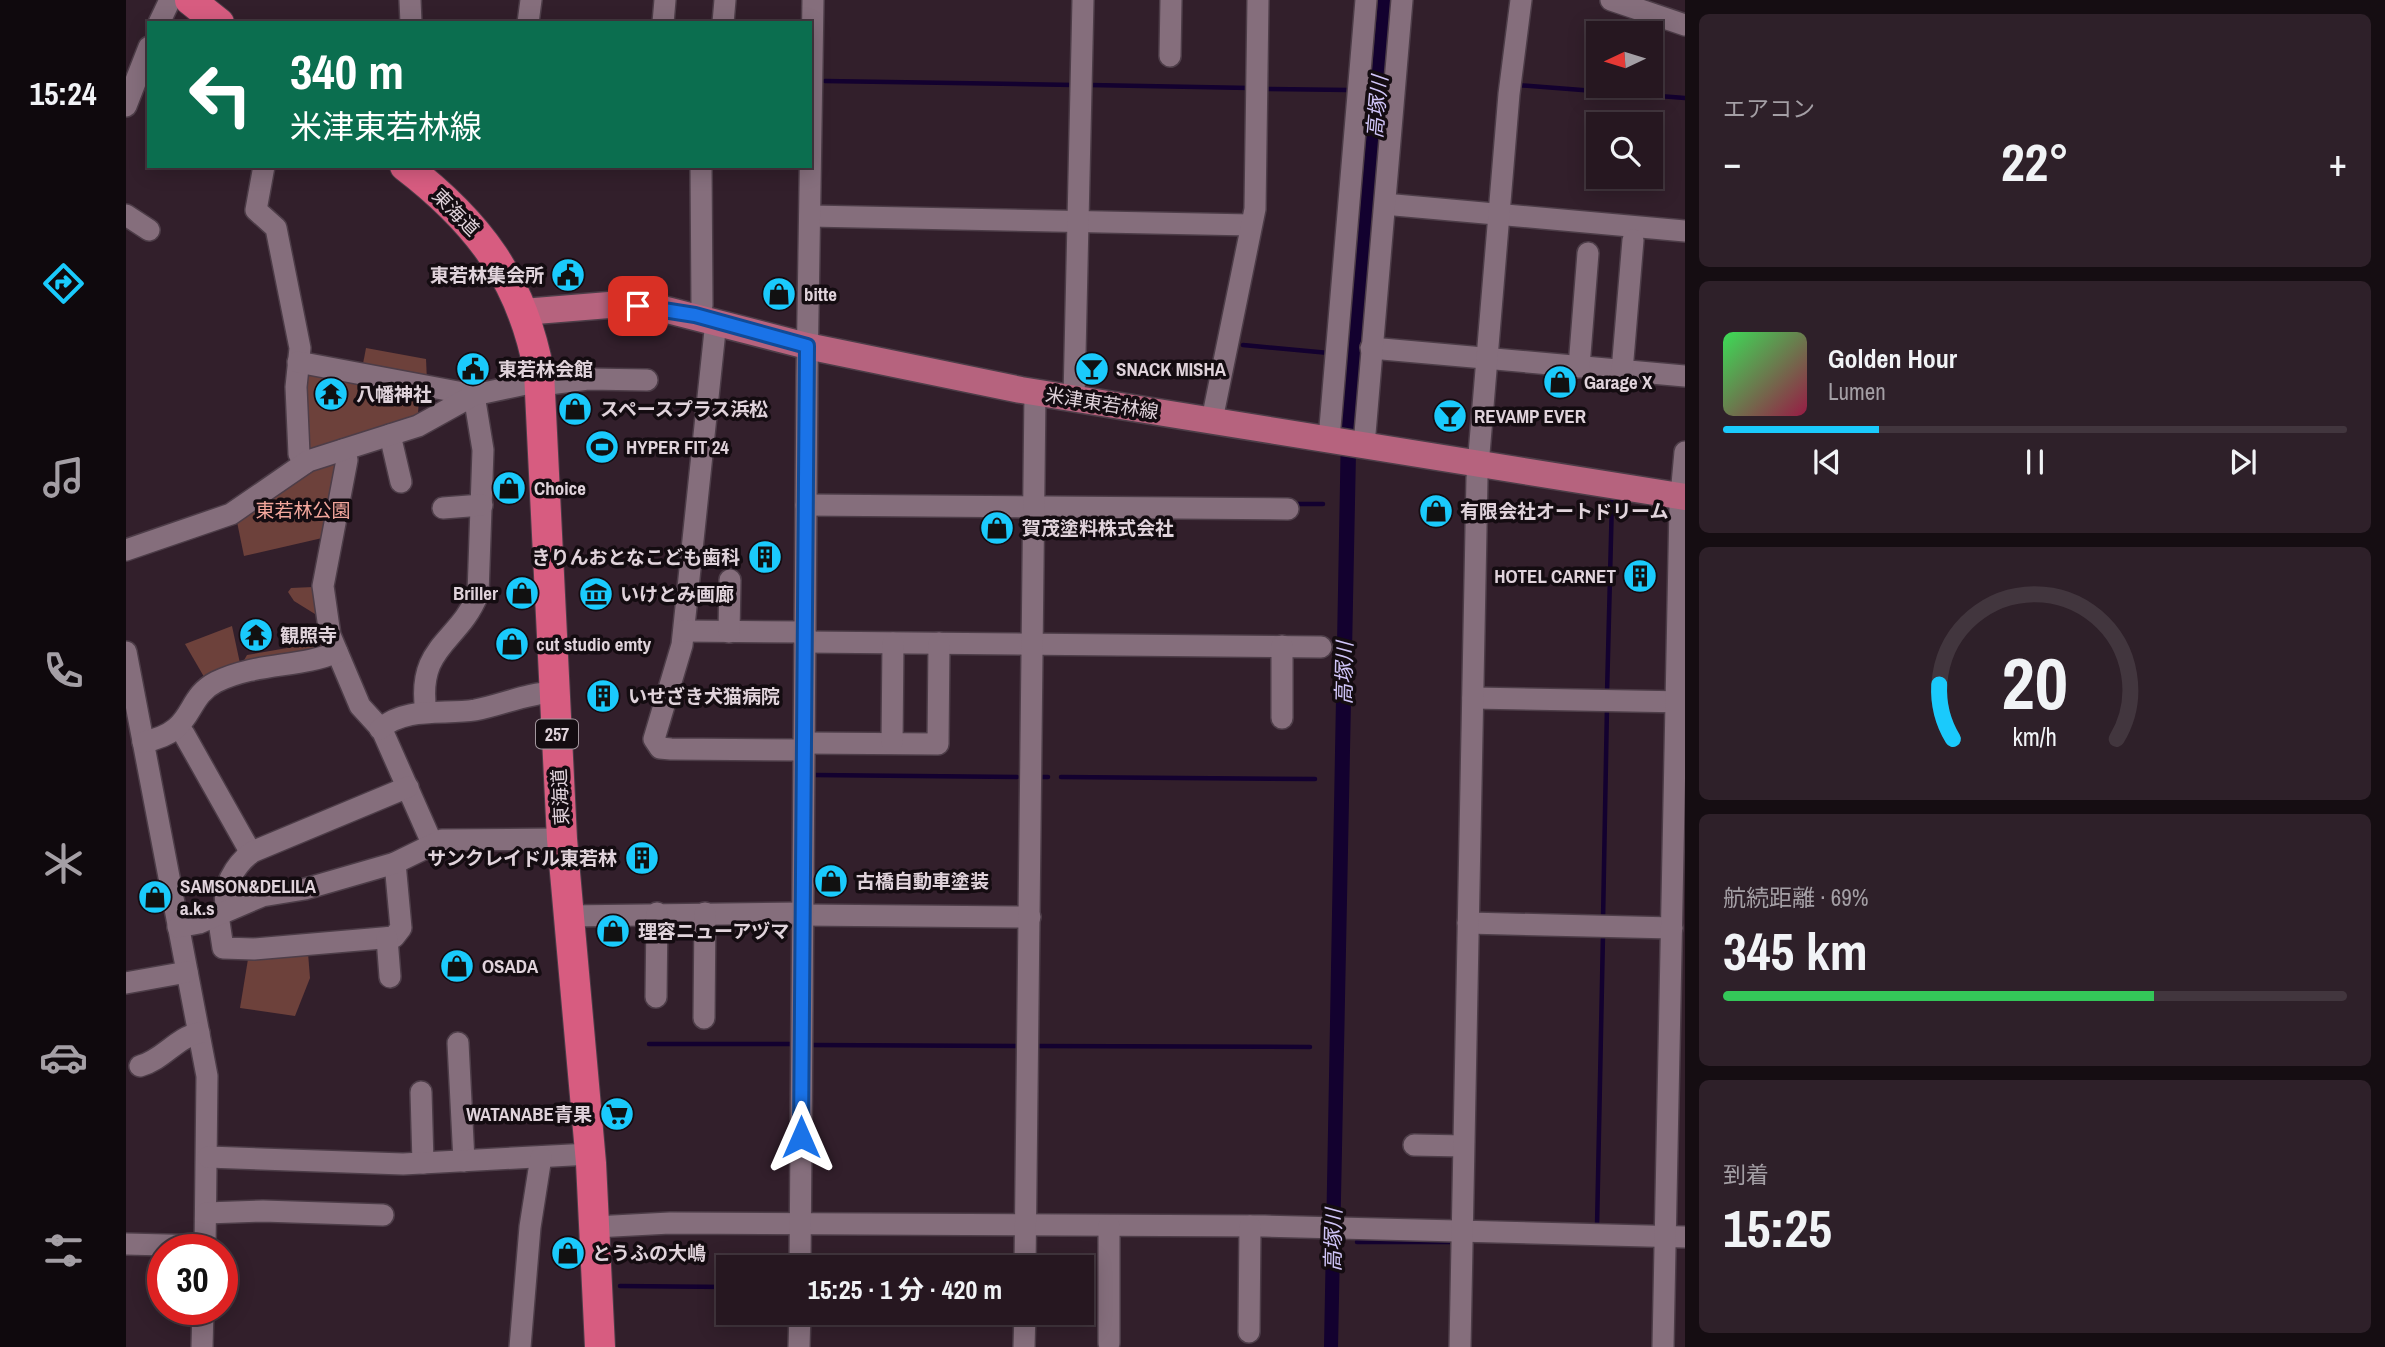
<!DOCTYPE html>
<html lang="ja">
<head>
<meta charset="utf-8">
<style>
	:root { --surface:#261720; --page:#2e2029; --text:#f1f3f6; --muted:#a49fa5; --line:#42363e; --accent:#1acafc }
	body { margin:0; font-family:"Archivo Narrow","Noto Sans JP",sans-serif; background:var(--page); color:var(--text); height:100vh; display:flex; flex-direction:column; font-size:26px; white-space:nowrap }
	* { box-sizing:border-box; margin:0 }
	p { font-size:23px; color:var(--muted) }
	.icon { flex:none; width:38px; height:38px; fill:none; stroke:currentColor; stroke-width:2; stroke-linecap:round; stroke-linejoin:round }
	.map { position:relative; flex:1; overflow:hidden }
	.side { display:flex; flex-direction:column; gap:14px; padding:14px; background:#150d12; width:700px }
	.side>* { flex:none }
	.banner { position:absolute; left:21px; top:21px; width:665px; height:147px; border-radius:0px; box-shadow:0 4px 18px #0003,0 0 0 2px var(--line); background:#0b6e4f; color:#fff; overflow:hidden }
	.needle { width:46px; rotate:266deg }
	.buttons { position:absolute; left:1460px; top:21px; display:grid; gap:14px }
	.buttons a { display:grid; place-items:center; width:77px; height:77px; border-radius:0px; background:var(--surface); box-shadow:0 4px 18px #0003,0 0 0 2px var(--line); font-size:35px }
	.speed { position:absolute; left:21px; top:1234px; display:flex; gap:14px; font-size:35px; font-weight:700; text-align:center }
	.speed>* { display:grid; place-content:center; width:91px; height:91px; border-radius:50%; background:var(--surface); box-shadow:0 4px 18px #0003,0 0 0 2px var(--line); line-height:1 }
	.speed .limit { border:10px solid #d22; background:#fff; color:#111 }
	.pin { position:absolute; display:grid; place-items:center; width:60px; height:60px; color:#fff; margin:-30px; border-radius:14px; box-shadow:0 4px 10px #0006 }
	.me { position:absolute; width:77px; margin:-38px; rotate:0deg; stroke-linejoin:round; filter:drop-shadow(0 0 5px #0008) }
	.turn { display:flex; align-items:center; gap:24px; height:147px; padding:0 28px; font-size:32px }
	.turn .icon { width:91px; height:91px; stroke-width:2.5 }
	.turn b { display:block; font-size:49px; line-height:60px }
	.big { font-size:52px; font-weight:700; line-height:1.1 }
	.side .card { flex:1; display:flex; flex-direction:column; justify-content:center; gap:10px; min-width:0; padding:0 24px; border-radius:10px; background:var(--page) }
	.side .dial { align-items:center; gap:0 }
	.dial svg { height:182px; overflow:visible; fill:none; stroke:var(--line); stroke-width:7; stroke-linecap:round; text-anchor:middle }
	.dial text { fill:var(--text); stroke:none }
	.song { display:flex; align-items:center; gap:21px }
	.cover { width:84px; height:84px; border-radius:10px; background:linear-gradient(135deg,hsl(130 70% 55%),hsl(340 70% 35%)) }
	.played { height:7px; border-radius:4px; background:linear-gradient(90deg,var(--accent) 25%,var(--line) 25%) }
	.keys { display:flex; justify-content:space-around; direction:ltr }
	.heat { display:flex; justify-content:space-between; align-items:center; font-size:38px; direction:ltr }
	.charge { height:10px; border-radius:5px; background:linear-gradient(90deg,#34c759 69%,var(--line) 0) }
	.trip { position:absolute; left:590px; top:1255px; width:378px; height:70px; border-radius:0px; background:var(--surface); box-shadow:0 4px 18px #0003,0 0 0 2px var(--line); font-weight:700; line-height:70px; text-align:center }
	main { display:flex; flex:1; min-height:0 }
	.tabs { display:flex; flex-direction:column; width:126px; justify-content:space-around; align-items:center; background:#0f090d; color:var(--muted) }
	.tabs .icon { width:49px; height:49px }
	.tabs .on { color:var(--accent) }
	.tabs b { font-size:32px; color:var(--text) }
	.map>svg:first-child { display:block }
</style>
</head>
<body>
<main>
<nav class="tabs">
<b>15:24</b>
<svg class="icon on" aria-label="directions" viewBox="0 0 24 24"><path d="M12 3l9 9-9 9-9-9zM9 14v-3h6M13 9l2 2-2 2"/></svg>
<svg class="icon" aria-label="music" viewBox="0 0 24 24"><path d="M9 18V5l10-2v13"/><circle cx="6" cy="18" r="3"/><circle cx="16" cy="16" r="3"/></svg>
<svg class="icon" aria-label="phone" viewBox="0 0 24 24"><path d="M5 4h4l2 5-3 2q2 4 5 5l2-3 5 2v4C11 20 4 13 5 4z"/></svg>
<svg class="icon" aria-label="climate" viewBox="0 0 24 24"><path d="M12 3v18M4 7l16 10M4 17L20 7"/></svg>
<svg class="icon" aria-label="car" viewBox="0 0 24 24"><path d="M5 17H2v-5l4-1 3-4h7l3 4 3 1v5h-3M9 17h6M6 11h13"/><circle cx="7" cy="17" r="2"/><circle cx="17" cy="17" r="2"/></svg>
<svg class="icon" aria-label="filters" viewBox="0 0 24 24"><path d="M4 7h16M4 17h16"/><circle cx="9" cy="7" r="2"/><circle cx="15" cy="17" r="2"/></svg>
</nav>
<div class="map">
<svg width="1559" height="1347" viewBox="0 0 1559 1347">
	<rect width="100%" height="100%" fill="#321f2b"/>
	<g fill="#6d413b">
		<polygon points="240,348 300,359 301,381 236,369"/>
		<polygon points="179,374 293,395 292,415 185,450 181,448"/>
		<polygon points="214,457 205,536 118,556 110,517 185,466"/>
		<polygon points="187,587 193,613 189,614 168,601 162,592 165,588"/>
		<polygon points="106,626 115,668 81,682 59,644"/>
		<polygon points="191,626 194,628 197,649 117,662 121,655 184,644 187,628"/>
		<polygon points="123,953 182,953 184,978 169,1016 114,1008"/>
	</g>
	<polygon fill="#13012f" points="1252,0 1268,0 1230,452 1212,1347 1198,1347 1215,429"/>
	<g fill="none" stroke-linecap="round" stroke-linejoin="round">
		<g stroke="#13012f" stroke-width="4.5">
			<polyline points="699,81 948,85"/>
			<polyline points="964,85 1124,88"/>
			<polyline points="1391,85 1559,98"/>
			<polyline points="1136,89 1223,90"/>
			<polyline points="1117,345 1203,353"/>
			<polyline points="1168,504 1197,504"/>
			<polyline points="1481,694 1486,499"/>
			<polyline points="688,775 891,777"/>
			<polyline points="912,777 922,777"/>
			<polyline points="935,777 1189,779"/>
			<polyline points="1477,921 1481,706"/>
			<polyline points="523,1044 668,1044"/>
			<polyline points="684,1045 890,1046"/>
			<polyline points="910,1046 1184,1047"/>
			<polyline points="1471,1228 1477,934"/>
			<polyline points="1231,1242 1329,1242"/>
			<polyline points="494,1286 602,1287"/>
		</g>
		<g stroke="#4d3d48" stroke-width="24">
			<g id="minor">
				<polyline points="284,0 285,23"/>
				<polyline points="1485,0 1559,25"/>
				<polyline points="33,23 44,0"/>
				<polyline points="402,23 405,0"/>
				<polyline points="537,23 539,0"/>
				<polyline points="597,23 599,0"/>
				<polyline points="1044,56 1045,0"/>
				<polyline points="0,106 23,47"/>
				<polyline points="138,166 130,210 150,228 174,348 170,387 173,454 179,463"/>
				<polyline points="1269,205 1559,231"/>
				<polyline points="0,215 23,230"/>
				<polyline points="684,216 1125,225"/>
				<polyline points="573,316 576,305 575,166"/>
				<polyline points="590,321 556,645 528,739 534,748 545,749 678,750"/>
				<polyline points="1245,348 1559,376"/>
				<path d="M 172,362 L 348,395 L 357,450 L 352,594 C 333,643 290,645 300,712"/>
				<polyline points="1453,367 1462,253"/>
				<polyline points="1496,371 1507,240"/>
				<polyline points="415,385 462,379 521,380"/>
				<polyline points="948,398 957,0"/>
				<polyline points="1086,420 1129,209 1132,0"/>
				<polyline points="264,435 275,482"/>
				<polyline points="1203,439 1240,0"/>
				<polyline points="1238,445 1276,0"/>
				<polyline points="217,450 221,460 197,586 204,635 234,706 256,730 306,843"/>
				<polyline points="680,505 1162,509"/>
				<polyline points="317,508 356,505"/>
				<polyline points="0,550 105,514 182,461 292,426 348,395 414,381"/>
				<polyline points="558,631 679,632"/>
				<polyline points="603,632 604,580"/>
				<polyline points="679,642 1195,647"/>
				<polyline points="0,652 81,1076 79,1250"/>
				<polyline points="1347,698 1559,702"/>
				<polyline points="1156,718 1156,646"/>
				<polyline points="51,729 58,734 125,853"/>
				<path d="M 254,729 C 280,706 318,715 349,710 C 376,705 401,693 429,692"/>
				<path d="M 17,742 C 71,732 57,699 90,682 C 131,662 174,668 211,652"/>
				<polyline points="678,743 812,744 813,643"/>
				<polyline points="766,743 767,643"/>
				<path d="M 102,910 C 93,889 110,864 126,852 L 282,787"/>
				<polyline points="92,915 97,948 128,949 268,937 275,928 269,863"/>
				<polyline points="677,915 904,917"/>
				<polyline points="441,916 677,913"/>
				<polyline points="1342,923 1546,928"/>
				<polyline points="52,927 73,923 136,896 179,889 269,863 316,840 436,839"/>
				<polyline points="261,938 264,977"/>
				<polyline points="0,983 61,972"/>
				<polyline points="530,997 531,913"/>
				<polyline points="578,1018 579,913"/>
				<polyline points="332,1043 338,1161"/>
				<path d="M 14,1066 C 37,1060 51,1037 73,1033"/>
				<polyline points="295,1092 297,1163"/>
				<polyline points="1288,1145 1337,1146"/>
				<polyline points="82,1157 277,1164 464,1154"/>
				<polyline points="80,1213 137,1211 257,1215"/>
				<polyline points="469,1227 544,1223 1139,1226 1559,1237"/>
				<polyline points="0,1244 79,1246"/>
				<polyline points="674,1267 681,376 687,0"/>
				<polyline points="899,1267 909,392"/>
				<polyline points="1123,1332 1124,1226"/>
				<polyline points="983,1343 983,1226"/>
				<polyline points="76,1347 77,1309"/>
				<polyline points="394,1347 404,1227 415,1157"/>
				<polyline points="673,1347 674,1312"/>
				<polyline points="898,1347 899,1312"/>
				<polyline points="1334,1347 1351,478 1383,94 1395,0"/>
				<polyline points="1537,1347 1554,506 1559,452"/>
			</g>
		</g>
		<g stroke="#4d3d48" stroke-width="29">
			<polyline id="major" points="397,312 483,305 541,310 681,346 895,390 1559,497"/>
		</g>
		<g stroke="#4d3d48" stroke-width="32">
			<g id="highway">
				<polyline points="64,0 93,23"/>
				<path d="M 279,166 C 352,222 396,280 413,372 L 436,839 L 465,1163 L 474,1347"/>
			</g>
		</g>
		<use href="#minor" stroke="#856e7c" stroke-width="21"/>
		<use href="#major" stroke="#b6637e" stroke-width="26"/>
		<use href="#highway" stroke="#d75c80" stroke-width="30"/>
	</g>
	<g fill="none" stroke-linecap="round" stroke-linejoin="round">
		<g stroke="#114b97" stroke-width="18">
			<polyline id="route" points="512,306 569,315 681,346 675,1137"/>
		</g>
		<use href="#route" stroke="#1a73e8" stroke-width="12"/>
	</g>
	<defs>
		<g id="civic-disc" transform="scale(1.75)"><circle r="9.5" fill="#1acafc" stroke="#140c11"/><path d="M-.6-6.5H3V-4.5H.6V-3L4-1V1h2V6H-6V1h2V-1L-.6-3ZM-1.2 2.5V6h2.4V2.5Z" fill="#111"/></g>
		<g id="shop-disc" transform="scale(1.75)"><circle r="9.5" fill="#1acafc" stroke="#140c11"/><path d="M-5-2.5h2.3a2.7 3.5 0 0 1 5.4 0H5L5.5 6h-11ZM-1.5-2.5h3a1.5 2.3 0 0 0-3 0Z" fill="#111"/></g>
		<g id="bar-disc" transform="scale(1.75)"><circle r="9.5" fill="#1acafc" stroke="#140c11"/><path d="M-6-5H6L.8 .8V4.5H3.5V6h-7V4.5H-.8V.8Z" fill="#111"/></g>
		<g id="temple-disc" transform="scale(1.75)"><circle r="9.5" fill="#1acafc" stroke="#140c11"/><path d="M0-6L5-2H3V0L6.5 2.5H4V6H1.5V3h-3V6H-4V2.5H-6.5L-3 0V-2H-5Z" fill="#111"/></g>
		<g id="stadium-disc" transform="scale(1.75)"><circle r="9.5" fill="#1acafc" stroke="#140c11"/><path d="M0-5a6.5 5 0 1 0 0 10a6.5 5 0 1 0 0-10ZM-3.5-1.8h7v3.6h-7Z" fill="#111"/></g>
		<g id="building-disc" transform="scale(1.75)"><circle r="9.5" fill="#1acafc" stroke="#140c11"/><path d="M-4-6H4V6H1V3H-1V6H-4ZM-2.5-4.3h1.7v1.8h-1.7ZM.8-4.3h1.7v1.8H.8ZM-2.5-1h1.7V.8h-1.7ZM.8-1h1.7V.8H.8Z" fill="#111"/></g>
		<g id="museum-disc" transform="scale(1.75)"><circle r="9.5" fill="#1acafc" stroke="#140c11"/><path d="M0-6L6-3V-2H-6V-3ZM-5-1h2V3h-2ZM-1-1h2V3h-2ZM3-1h2V3H3ZM-6 4H6V6H-6Z" fill="#111"/></g>
		<g id="supermarket-disc" transform="scale(1.75)"><circle r="9.5" fill="#1acafc" stroke="#140c11"/><path d="M-6-5.5h2.5l.6 2H6L4.5 2H-2.5L-4.4-4H-6ZM-1.5 3.2a1.3 1.3 0 1 0 .1 0ZM3 3.2a1.3 1.3 0 1 0 .1 0Z" fill="#111"/></g>
	</defs>
	<g fill-rule="evenodd">
		<use href="#civic-disc" x="442" y="275"/>
		<use href="#shop-disc" x="653" y="294"/>
		<use href="#civic-disc" x="347" y="369"/>
		<use href="#bar-disc" x="966" y="369"/>
		<use href="#shop-disc" x="1434" y="382"/>
		<use href="#temple-disc" x="205" y="394"/>
		<use href="#shop-disc" x="449" y="409"/>
		<use href="#bar-disc" x="1324" y="416"/>
		<use href="#stadium-disc" x="476" y="447"/>
		<use href="#shop-disc" x="383" y="488"/>
		<use href="#shop-disc" x="1310" y="511"/>
		<use href="#shop-disc" x="871" y="528"/>
		<use href="#building-disc" x="639" y="557"/>
		<use href="#building-disc" x="1514" y="576"/>
		<use href="#shop-disc" x="396" y="593"/>
		<use href="#museum-disc" x="470" y="594"/>
		<use href="#temple-disc" x="130" y="635"/>
		<use href="#shop-disc" x="386" y="644"/>
		<use href="#building-disc" x="477" y="696"/>
		<use href="#building-disc" x="516" y="858"/>
		<use href="#shop-disc" x="705" y="881"/>
		<use href="#shop-disc" x="29" y="897"/>
		<use href="#shop-disc" x="487" y="931"/>
		<use href="#shop-disc" x="331" y="966"/>
		<use href="#supermarket-disc" x="491" y="1114"/>
		<use href="#shop-disc" x="442" y="1253"/>
	</g>
	<g text-anchor="middle" dominant-baseline="central" stroke-width="7" stroke-linejoin="round" paint-order="stroke">
		<rect fill="#140c11" stroke="#a3979e" stroke-width="2" x="410" y="719.5" width="42" height="29" rx="5"/>
		<g font-size="18" font-weight="bold" fill="#e0d3db">
			<text x="431" y="734">257</text>
		</g>
		<g font-size="19" fill="#e0d3db" stroke="#140c11">
			<text transform="translate(330 212) rotate(45)">東海道</text>
			<text transform="translate(976 403) rotate(9)">米津東若林線</text>
			<text transform="translate(434 797) rotate(-93)">東海道</text>
		</g>
		<g font-size="19" font-weight="bold" fill="#e0d3db" stroke="#140c11" text-anchor="start">
			<text x="418" y="275" text-anchor="end">東若林集会所</text>
			<text x="678" y="294">bitte</text>
			<text x="372" y="369">東若林会館</text>
			<text x="990" y="369">SNACK MISHA</text>
			<text x="1458" y="382">Garage X</text>
			<text x="230" y="394">八幡神社</text>
			<text x="474" y="409">スペースプラス浜松</text>
			<text x="1348" y="416">REVAMP EVER</text>
			<text x="500" y="447">HYPER FIT 24</text>
			<text x="408" y="488">Choice</text>
			<text x="1334" y="511">有限会社オートドリーム</text>
			<text x="896" y="528">賀茂塗料株式会社</text>
			<text x="614" y="557" text-anchor="end">きりんおとなこども歯科</text>
			<text x="1490" y="576" text-anchor="end">HOTEL CARNET</text>
			<text x="372" y="593" text-anchor="end">Briller</text>
			<text x="494" y="594">いけとみ画廊</text>
			<text x="154" y="635">観照寺</text>
			<text x="410" y="644">cut studio emty</text>
			<text x="502" y="696">いせざき犬猫病院</text>
			<text x="491" y="858" text-anchor="end">サンクレイドル東若林</text>
			<text x="730" y="881">古橋自動車塗装</text>
			<text x="54" y="886">SAMSON&amp;DELILA<tspan x="54" dy="22">a.k.s</tspan></text>
			<text x="512" y="931">理容ニューアヅマ</text>
			<text x="356" y="966">OSADA</text>
			<text x="466" y="1114" text-anchor="end">WATANABE青果</text>
			<text x="466" y="1253">とうふの大嶋</text>
		</g>
		<g font-size="19" fill="#f4a79d" stroke="#140c11">
			<text x="177" y="510">東若林公園</text>
		</g>
		<g font-size="21" font-style="italic" fill="#d0c5f8" stroke="#140c11">
			<text transform="translate(1251 107) rotate(-85)">高塚川</text>
			<text transform="translate(1218 673) rotate(-89)">高塚川</text>
			<text transform="translate(1207 1240) rotate(-89)">高塚川</text>
		</g>
	</g>
</svg>
<div class="buttons">
<a><svg class="needle" viewBox="-14 -14 28 28"><path d="M0-13l5 13h-10z" fill="#e53935"/><path d="M0 13l5-13h-10z" fill="#a49fa5"/></svg></a>
<a><svg class="icon" aria-label="search" viewBox="0 0 24 24"><circle cx="10" cy="10" r="6"/><path d="M15 15l6 6"/></svg></a>
</div>
<div class="speed"><div class="limit">30</div></div>
<div class="pin" style="left:512px;top:306px;background:#d93025"><svg class="icon" aria-label="arrive" viewBox="0 0 24 24"><path d="M6 21V4h12l-3 4 3 4H6"/></svg></div>
<svg class="me" style="left:675px;top:1137px" viewBox="-20 -20 40 40"><path d="M0-17L14 15 0 8-14 15z" fill="#1a73e8" stroke="#fff" stroke-width="4"/></svg>
<div class="trip">15:25 · 1 分 · 420 m</div>
<div class="banner">
<div class="turn"><svg class="icon" aria-label="left" viewBox="0 0 24 24"><path d="M17 20v-9H6M10 6l-5 5 5 5"/></svg><div><b>340 m</b>米津東若林線</div></div>
</div>
</div>
<section class="side">
<div class="card"><p>エアコン</p>
<div class="heat"><a>−</a><b class="big">22°</b><a>+</a></div>
</div>
<div class="card">
<div class="song"><i class="cover"></i><div><b>Golden Hour</b><p>Lumen</p></div></div>
<div class="played"></div>
<div class="keys"><svg class="icon" aria-label="previous" viewBox="0 0 24 24"><path d="M18 5L8 12l10 7zM5 5v14"/></svg><svg class="icon" aria-label="pause" viewBox="0 0 24 24"><path d="M8 5v14M16 5v14"/></svg><svg class="icon" aria-label="next" viewBox="0 0 24 24"><path d="M6 5l10 7-10 7zM19 5v14"/></svg></div>
</div>
<div class="card dial"><svg viewBox="0 0 100 80">
<path d="M14 69A42 42 0 1 1 86 69"/>
<path d="M14 69A42 42 0 0 1 8 45" stroke="#1acafc"/>
<text x="50" y="56" font-size="32" font-weight="700">20</text>
<text x="50" y="72" font-size="11">km/h</text>
</svg></div>
<div class="card"><p>航続距離 · 69%</p><b class="big">345 km</b><div class="charge"></div></div>
<div class="card"><p>到着</p><b class="big">15:25</b></div>
</section>
</main>
</body>
</html>
